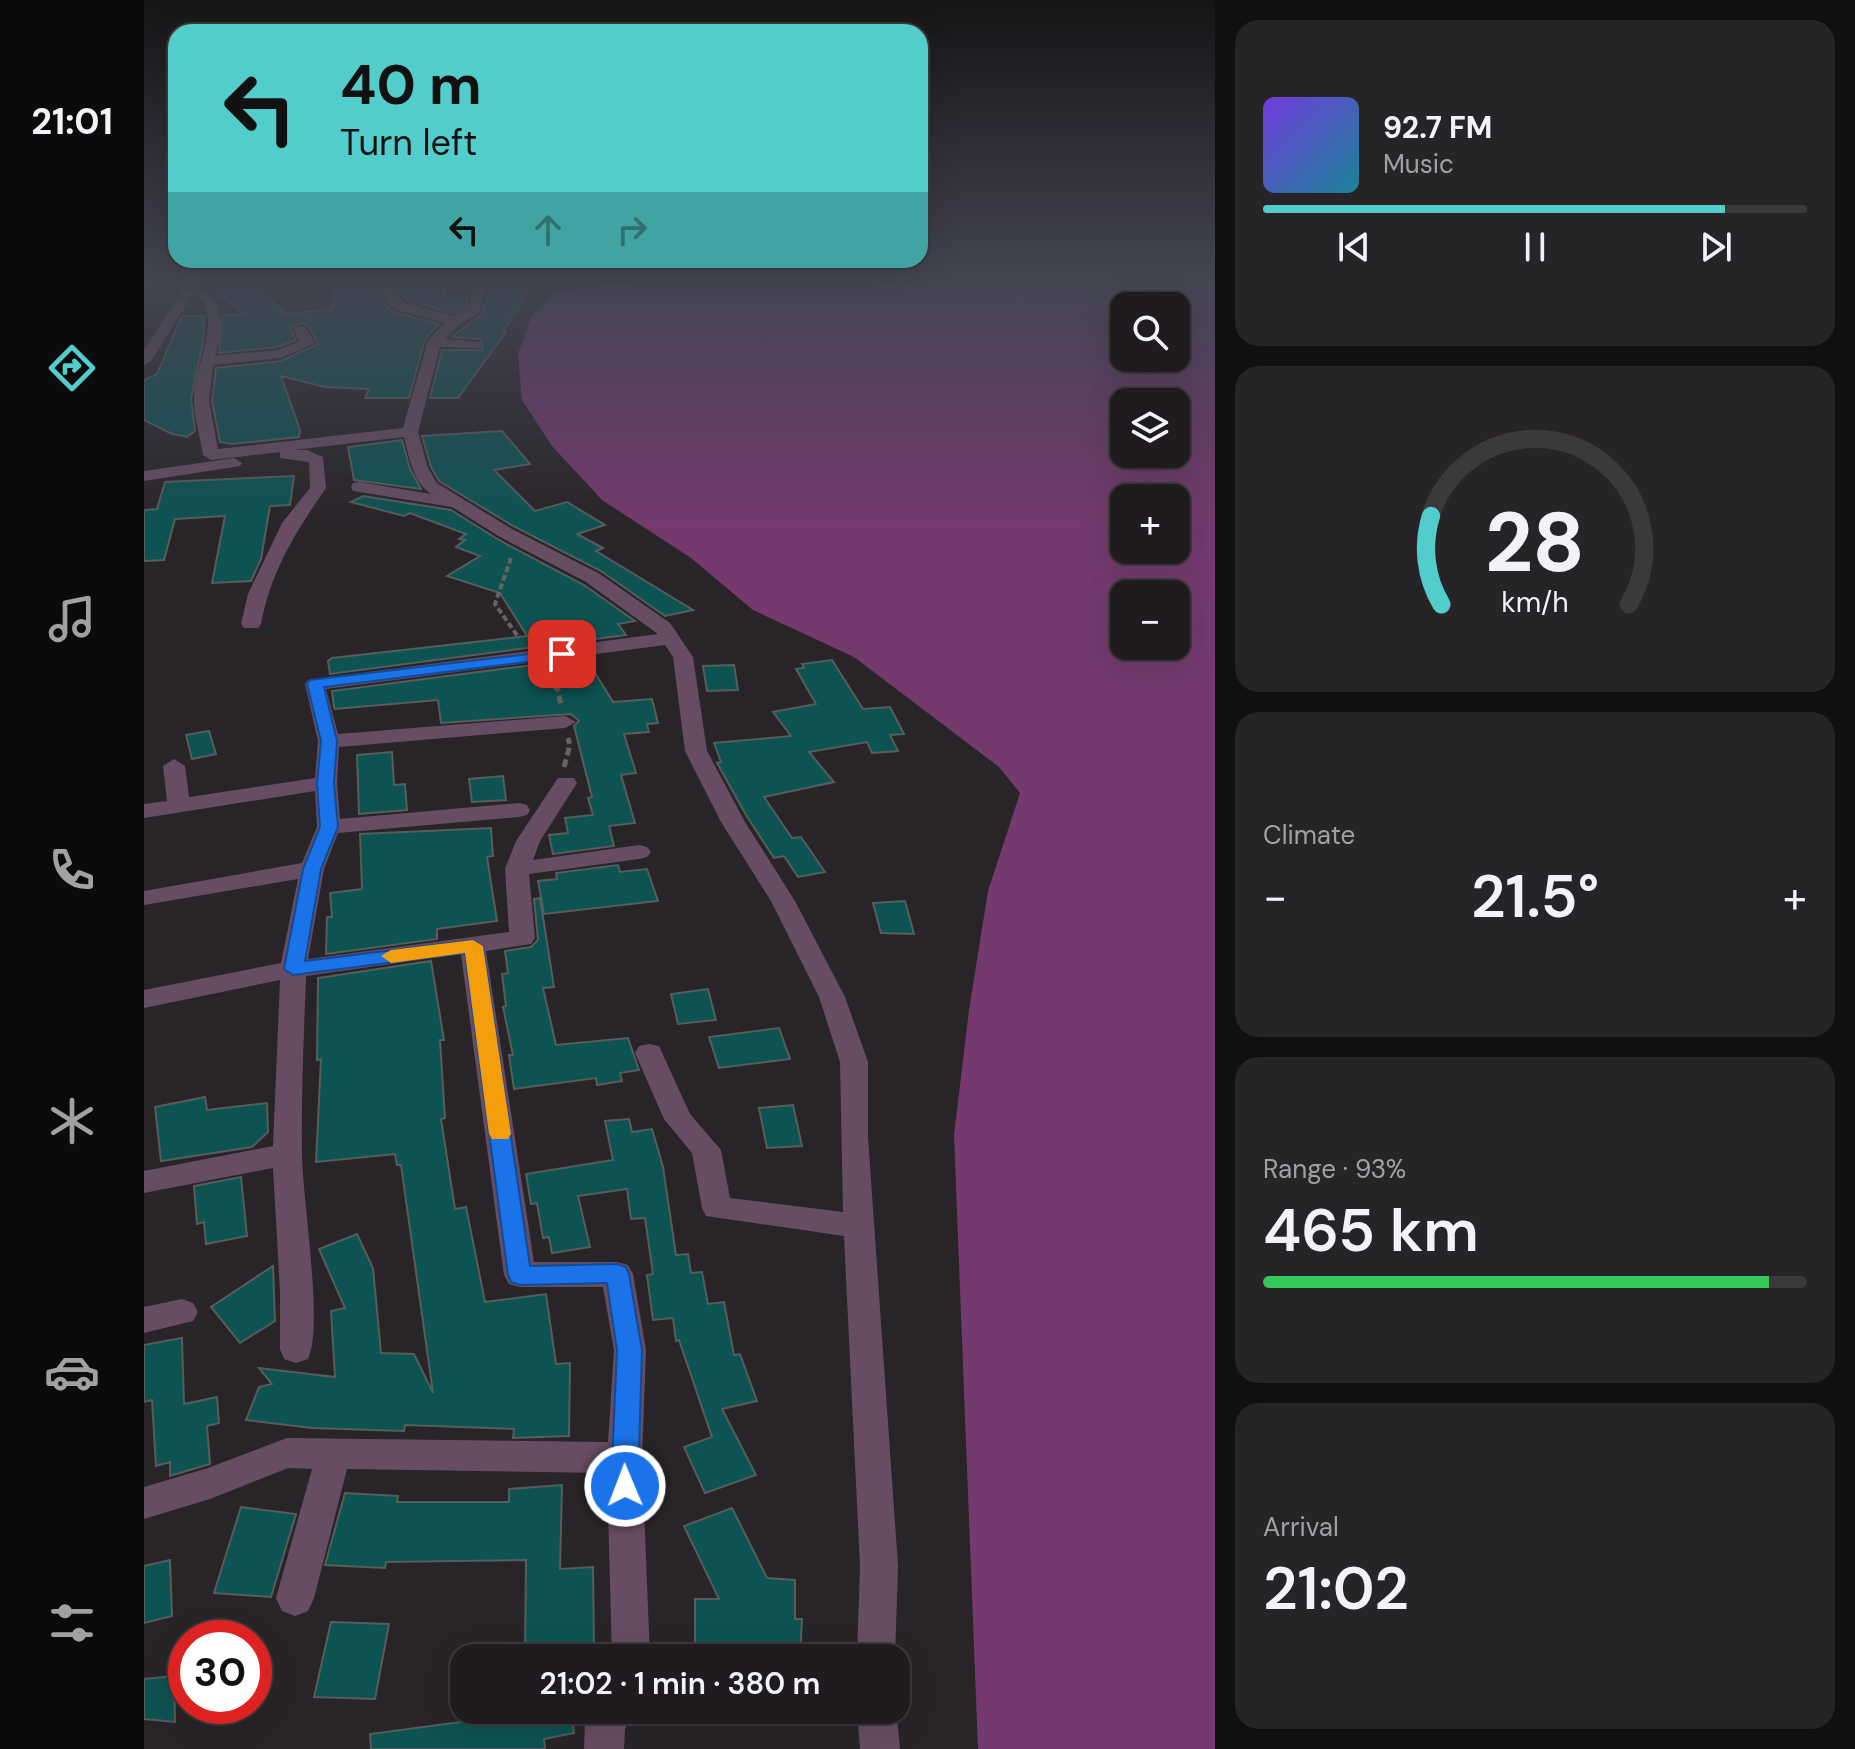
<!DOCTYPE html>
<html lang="en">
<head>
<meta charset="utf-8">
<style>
	:root { --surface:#1f1b1e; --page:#272427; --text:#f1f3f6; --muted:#a1a1a4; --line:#3c393c; --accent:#52cdcc }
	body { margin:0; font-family:"DM Sans",sans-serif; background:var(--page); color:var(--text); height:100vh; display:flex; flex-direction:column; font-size:30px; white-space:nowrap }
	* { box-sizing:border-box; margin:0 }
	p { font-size:26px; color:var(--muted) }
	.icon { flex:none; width:44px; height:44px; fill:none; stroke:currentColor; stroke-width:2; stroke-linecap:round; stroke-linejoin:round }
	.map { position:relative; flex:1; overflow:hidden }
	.panel { display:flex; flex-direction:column; gap:20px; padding:20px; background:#110f10; width:640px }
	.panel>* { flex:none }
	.banner { position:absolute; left:24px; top:24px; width:760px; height:244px; border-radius:24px; box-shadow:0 8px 32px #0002,0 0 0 2px var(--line); background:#52cdcc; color:#111; overflow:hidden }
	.tools { position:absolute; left:966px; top:292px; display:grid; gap:16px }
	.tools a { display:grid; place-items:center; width:80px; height:80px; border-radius:16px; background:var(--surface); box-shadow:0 8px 32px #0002,0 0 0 2px var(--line); font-size:40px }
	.speed { position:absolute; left:24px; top:1620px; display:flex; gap:16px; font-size:40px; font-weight:700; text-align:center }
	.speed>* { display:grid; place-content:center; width:104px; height:104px; border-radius:50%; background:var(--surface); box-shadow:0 8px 32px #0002,0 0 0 2px var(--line); line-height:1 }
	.speed .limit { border:12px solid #d22; background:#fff; color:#111 }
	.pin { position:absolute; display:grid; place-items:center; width:68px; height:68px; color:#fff; margin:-34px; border-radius:16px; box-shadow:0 4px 12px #0006 }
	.me { position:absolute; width:88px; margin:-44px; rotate:359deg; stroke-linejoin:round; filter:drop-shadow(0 0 6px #0008) }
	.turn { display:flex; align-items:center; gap:28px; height:168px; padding:0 40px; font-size:36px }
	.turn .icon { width:104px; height:104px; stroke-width:2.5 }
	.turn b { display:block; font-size:56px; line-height:68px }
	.lanes { display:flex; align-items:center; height:76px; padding:0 40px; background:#0003; justify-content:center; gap:40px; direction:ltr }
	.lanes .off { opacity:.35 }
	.big { font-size:60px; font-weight:600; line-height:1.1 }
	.panel .tile { flex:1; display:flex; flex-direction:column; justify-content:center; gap:12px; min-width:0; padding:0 28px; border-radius:24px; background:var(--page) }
	.panel .dial { align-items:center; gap:0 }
	.dial svg { height:208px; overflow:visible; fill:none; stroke:var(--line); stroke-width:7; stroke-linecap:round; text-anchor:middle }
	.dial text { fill:var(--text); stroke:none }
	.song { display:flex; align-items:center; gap:24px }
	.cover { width:96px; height:96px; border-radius:12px; background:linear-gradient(135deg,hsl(260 70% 55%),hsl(190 70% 35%)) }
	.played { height:8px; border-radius:4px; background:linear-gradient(90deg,var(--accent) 85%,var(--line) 85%) }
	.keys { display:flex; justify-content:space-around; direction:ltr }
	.heat { display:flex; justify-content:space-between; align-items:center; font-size:44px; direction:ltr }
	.charge { height:12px; border-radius:6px; background:linear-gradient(90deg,#34c759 93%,var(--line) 0) }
	.trip { position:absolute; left:306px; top:1644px; width:460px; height:80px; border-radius:24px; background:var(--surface); box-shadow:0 8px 32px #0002,0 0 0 2px var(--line); font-weight:600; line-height:80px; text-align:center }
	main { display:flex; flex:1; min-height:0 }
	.dock { display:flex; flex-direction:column; width:144px; justify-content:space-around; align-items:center; background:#0c0b0c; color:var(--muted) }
	.dock .icon { width:56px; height:56px }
	.dock .current { color:var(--accent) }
	.dock b { font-size:36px; color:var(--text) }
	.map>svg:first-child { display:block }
</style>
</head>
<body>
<main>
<nav class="dock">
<b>21:01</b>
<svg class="icon current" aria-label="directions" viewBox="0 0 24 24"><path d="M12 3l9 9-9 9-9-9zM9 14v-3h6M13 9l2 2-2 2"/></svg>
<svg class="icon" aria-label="music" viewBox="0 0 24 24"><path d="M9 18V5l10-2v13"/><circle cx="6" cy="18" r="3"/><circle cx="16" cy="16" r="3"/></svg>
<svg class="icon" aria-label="phone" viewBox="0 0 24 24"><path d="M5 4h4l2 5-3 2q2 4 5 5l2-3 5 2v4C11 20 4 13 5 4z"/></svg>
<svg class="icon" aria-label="climate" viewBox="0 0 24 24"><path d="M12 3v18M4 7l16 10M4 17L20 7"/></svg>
<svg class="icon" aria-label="car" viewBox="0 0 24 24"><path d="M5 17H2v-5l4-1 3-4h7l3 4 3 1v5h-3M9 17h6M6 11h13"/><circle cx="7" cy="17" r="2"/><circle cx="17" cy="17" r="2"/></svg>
<svg class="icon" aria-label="filters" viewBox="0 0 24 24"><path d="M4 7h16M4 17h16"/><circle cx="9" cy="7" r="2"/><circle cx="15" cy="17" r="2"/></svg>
</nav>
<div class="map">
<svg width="1071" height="1749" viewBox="0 0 1071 1749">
	<rect width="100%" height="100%" fill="#292428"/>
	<path fill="#743a6e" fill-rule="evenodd" d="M 506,280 L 1071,280 L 1071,1749 L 834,1749 L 810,1135 L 825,1010 L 844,891 L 876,793 L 855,767 L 710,657 L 609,610 L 547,558 L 458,500 L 408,446 L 378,400 L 374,354 L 387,317 L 411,293 L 453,285 ZM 980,306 L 1032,306 L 1032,358 L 980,358 ZM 980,402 L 1032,402 L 1032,454 L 980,454 ZM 980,498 L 1032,498 L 1032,550 L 980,550 ZM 980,594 L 1032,594 L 1032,646 L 980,646 Z"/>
	<g fill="#0d5352" stroke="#555d5d" stroke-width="2">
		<polygon points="206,280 228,280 242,306 249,312 295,324 281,339 265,398 221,398 225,389 181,387 137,376 156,430 155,437 88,444 76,442 68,401 72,368 137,361 174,344 164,325 157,323 146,329 152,340 133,347 75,353 78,315 100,314 71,292 97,287 114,289 143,314 188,309 194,282"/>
		<polygon points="247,280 282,280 287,285 300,287 301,299 324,297 322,306 309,313 263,300"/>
		<polygon points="350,280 387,280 376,306 359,331 362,332 314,398 286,398 298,350 339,350 337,339 308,337 338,314"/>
		<polygon points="38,316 60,316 59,342 47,399 51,431 43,437 28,434 0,420 0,380 13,374"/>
		<polygon points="358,431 386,464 350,470 391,511 423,502 461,525 433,534 459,548 452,551 549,610 521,616 457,571 369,526 295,481 287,467 278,436"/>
		<polygon points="258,440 266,469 277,489 210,480 204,447"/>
		<polygon points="150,476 146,505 126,506 117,559 107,581 68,583 81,516 31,519 20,560 0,561 0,510 13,509 21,482"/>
		<polygon points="219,496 307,510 355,540 440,585 491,621 474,624 482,635 186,674 184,661 188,658 383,636 356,593 303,576 336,556 312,547 321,540 315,539 322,534 266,513 260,516 207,502"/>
		<polygon points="442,658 469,702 508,699 514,723 503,724 505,732 480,734 492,773 477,775 491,823 465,826 470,846 409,854 405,835 424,833 421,818 449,815 444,798 448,797 430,726 435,721 427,714 297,723 294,700 191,709 190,707 188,691"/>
		<polygon points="688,660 719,709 746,707 760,734 746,735 754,751 728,753 723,742 665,752 690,782 620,797 648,838 657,837 681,872 654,877 640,856 630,858 602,815 573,763 577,762 570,743 647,736 629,712 672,704 652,669 660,668 658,664"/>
		<polygon points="590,665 594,690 563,691 559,666"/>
		<polygon points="65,731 72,754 48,759 42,735"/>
		<polygon points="248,752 250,785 261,784 263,810 215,814 213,755"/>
		<polygon points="359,776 362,800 328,802 325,779"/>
		<polygon points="347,828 349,856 343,857 353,921 293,929 293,939 182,954 183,917 188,917 186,893 218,889 216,834"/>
		<polygon points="474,865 476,872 503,869 514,901 400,914 394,881 413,879 412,873"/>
		<polygon points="396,898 410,987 399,988 412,1045 484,1038 495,1070 476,1073 478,1081 453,1085 452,1078 370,1089 365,1055 369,1055 359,1007 362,1006 358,974 364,973 361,951 387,947 394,940 390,899"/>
		<polygon points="761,901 770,934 737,933 729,903"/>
		<polygon points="287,961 300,1040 296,1040 301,1118 297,1119 311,1209 322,1207 341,1302 402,1294 412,1364 426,1363 425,1436 369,1438 370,1429 261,1425 260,1431 168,1428 102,1420 115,1387 128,1384 115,1368 191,1377 187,1311 201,1308 175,1249 213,1234 229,1268 237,1353 270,1354 289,1393 257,1165 253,1165 251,1154 172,1162 177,1059 173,1060 174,978"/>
		<polygon points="564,989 572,1020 534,1024 527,994"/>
		<polygon points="635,1028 646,1059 575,1068 565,1037"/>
		<polygon points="61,1097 63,1110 123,1103 124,1132 108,1147 17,1161 11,1107"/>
		<polygon points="649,1105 658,1146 623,1148 615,1108"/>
		<polygon points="485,1119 488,1132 508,1129 519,1167 532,1255 544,1254 547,1273 558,1272 564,1304 580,1302 590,1355 596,1354 613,1401 578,1409 612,1475 561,1493 540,1447 568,1437 535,1340 532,1341 529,1318 509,1320 503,1275 509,1274 501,1218 487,1219 483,1189 434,1196 446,1247 408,1253 405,1237 399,1238 393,1203 387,1204 382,1174 469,1160 461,1121"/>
		<polygon points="97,1177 103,1236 62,1244 60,1222 53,1224 50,1186"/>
		<polygon points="129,1266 131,1321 96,1343 67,1307"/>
		<polygon points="38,1338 40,1404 73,1397 75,1423 63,1426 66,1464 26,1476 26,1462 12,1466 8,1400 0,1402 0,1345"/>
		<polygon points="418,1485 416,1569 449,1567 450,1650 381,1654 382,1560 242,1562 241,1568 181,1565 201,1493 254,1496 253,1502 365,1502 365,1489"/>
		<polygon points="97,1507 152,1514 127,1597 70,1593"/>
		<polygon points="588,1508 623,1578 651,1580 651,1619 658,1619 656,1655 595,1650 596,1658 551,1658 551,1599 575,1599 540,1526"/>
		<polygon points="26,1560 28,1616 0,1623 0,1566"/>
		<polygon points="187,1622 245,1624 231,1699 170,1697"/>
		<polygon points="30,1676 31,1722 0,1719 0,1679"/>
		<polygon points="331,1710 427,1710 430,1733 400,1739 401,1749 227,1749 226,1734 332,1720"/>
	</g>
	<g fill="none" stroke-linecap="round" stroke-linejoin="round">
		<g stroke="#666165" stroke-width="4" stroke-dasharray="6 3" stroke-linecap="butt">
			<polyline points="367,558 351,604 375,638"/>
			<polyline points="402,675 404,678"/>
		</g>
		<g stroke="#666165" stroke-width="5" stroke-dasharray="8 4" stroke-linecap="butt">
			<polyline points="402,676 414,690 417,705"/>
			<polyline points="420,767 426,745 424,738"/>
		</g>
		<g fill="#674d63" fill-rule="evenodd">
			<path d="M 45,280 L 57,280 L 55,284 C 81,303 79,327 71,356 L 134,350 L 156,341 L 149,330 L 156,326 L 161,327 L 171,343 L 137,358 L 69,365 L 65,401 L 74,449 L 259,428 L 284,340 L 301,323 L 251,309 L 245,305 L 231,280 L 243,280 L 261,303 L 309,316 L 324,308 L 333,280 L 345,280 L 335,313 L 316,324 L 301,339 L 337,342 L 337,348 L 296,347 L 274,432 L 284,468 L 293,483 L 368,529 L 456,574 L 526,623 L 549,657 L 563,751 L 601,822 L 651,901 L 701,997 L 724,1062 L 724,1137 L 754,1566 L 751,1658 L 713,1658 L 716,1566 L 700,1236 L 562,1216 L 558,1208 L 548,1153 L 520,1119 L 491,1053 L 495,1046 L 505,1044 L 515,1046 L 546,1114 L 577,1150 L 586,1198 L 699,1212 L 696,1062 L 675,997 L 627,901 L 577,822 L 541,751 L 529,657 L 521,645 L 182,689 L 194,734 L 421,716 L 432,722 L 421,728 L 195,747 L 193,783 L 196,819 L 375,803 L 383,805 L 386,810 L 383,815 L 375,817 L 194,833 L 180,869 L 164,959 L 365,932 L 361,869 L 372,841 L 414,778 L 430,778 L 433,783 L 396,841 L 389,860 L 495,845 L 503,847 L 507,852 L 503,857 L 495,859 L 385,874 L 391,938 L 387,944 L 342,951 L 390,1262 L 473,1262 L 484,1265 L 489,1274 L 502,1350 L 498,1458 L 506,1658 L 468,1658 L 463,1473 L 203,1469 L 170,1598 L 164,1611 L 151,1616 L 138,1611 L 132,1598 L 168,1469 L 144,1468 L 66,1499 L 0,1519 L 0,1487 L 64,1468 L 143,1438 L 464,1442 L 470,1350 L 459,1287 L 376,1287 L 365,1284 L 360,1275 L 317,954 L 162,976 C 160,1034 157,1094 158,1153 C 158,1197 180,1326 164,1359 L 152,1363 L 140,1359 L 136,1349 L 136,1291 L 129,1168 L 0,1193 L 0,1171 L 129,1146 L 136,980 L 0,1008 L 0,990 L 137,963 L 154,879 L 0,905 L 0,891 L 158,863 L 173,827 L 171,791 L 0,818 L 0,804 L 23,801 L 19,766 L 30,759 L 41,766 L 45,797 L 171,778 L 174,741 L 161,684 L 164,680 L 514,634 L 442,582 L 356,537 L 308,507 L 209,491 L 207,487 L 209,483 L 215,482 L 287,494 C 269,482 265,457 260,437 L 150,450 L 163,450 L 179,457 L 182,488 C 152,531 127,571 117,624 L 114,628 L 100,628 L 97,624 L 104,594 L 138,523 L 166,488 L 165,462 L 136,458 L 136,452 L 67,460 L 59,455 C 56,436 50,418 50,399 C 49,367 82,316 50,292 L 7,361 L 0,365 L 0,350 Z"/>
			<path d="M 285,280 L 317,280 C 310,286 291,286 285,280 Z"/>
			<path d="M 934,280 L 946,280 L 946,284 L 994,306 C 973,306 954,301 934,288 Z"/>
			<polygon points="1032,316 1071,335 1071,345 1032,325"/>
			<polygon points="90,458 98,463 96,466 0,481 0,471"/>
			<polygon points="38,1299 49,1303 54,1312 49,1321 0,1333 0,1307"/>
			<polygon points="752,1708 756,1749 716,1749 713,1710"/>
			<polygon points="446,1710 490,1710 481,1729 480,1749 440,1749 441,1723"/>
		</g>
	</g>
	<linearGradient id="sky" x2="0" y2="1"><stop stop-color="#171416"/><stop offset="0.53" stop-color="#434553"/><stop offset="1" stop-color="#434553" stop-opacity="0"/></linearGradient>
	<rect width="1071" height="525" fill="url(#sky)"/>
	<polygon fill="#1a73e8" stroke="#114b97" stroke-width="2" points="418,650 423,651 423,657 180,687 193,741 190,783 194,827 177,869 161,961 329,940 339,946 386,1266 473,1264 482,1267 485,1274 498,1350 494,1486 490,1495 481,1498 471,1495 467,1486 473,1350 463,1283 376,1285 367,1282 364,1275 321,953 149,975 140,969 159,869 176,827 173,783 177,741 163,684 166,680"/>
	<polygon fill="#f59e0b" points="329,940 339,946 367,1134 364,1139 348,1139 345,1134 321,953 247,963 237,956 247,950"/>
</svg>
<div class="tools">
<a><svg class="icon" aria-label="search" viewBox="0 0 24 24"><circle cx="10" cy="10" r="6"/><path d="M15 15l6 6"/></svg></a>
<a><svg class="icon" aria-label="layers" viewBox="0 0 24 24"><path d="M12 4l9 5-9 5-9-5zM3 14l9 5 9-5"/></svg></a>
<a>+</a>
<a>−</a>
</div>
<div class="speed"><div class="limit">30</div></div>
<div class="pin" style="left:418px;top:654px;background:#d93025"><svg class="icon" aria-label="arrive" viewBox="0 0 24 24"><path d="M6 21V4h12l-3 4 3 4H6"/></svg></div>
<svg class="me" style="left:481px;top:1486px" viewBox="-20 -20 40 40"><circle r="17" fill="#1a73e8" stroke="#fff" stroke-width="3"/><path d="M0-11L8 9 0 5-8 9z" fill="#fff"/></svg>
<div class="trip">21:02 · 1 min · 380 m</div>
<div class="banner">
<div class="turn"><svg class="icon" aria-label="left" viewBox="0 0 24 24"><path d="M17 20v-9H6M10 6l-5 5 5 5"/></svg><div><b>40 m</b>Turn left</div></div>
<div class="lanes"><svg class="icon" aria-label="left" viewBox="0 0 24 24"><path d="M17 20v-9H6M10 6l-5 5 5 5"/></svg><svg class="icon off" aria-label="ahead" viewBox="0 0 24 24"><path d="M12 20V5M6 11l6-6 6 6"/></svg><svg class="icon off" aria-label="right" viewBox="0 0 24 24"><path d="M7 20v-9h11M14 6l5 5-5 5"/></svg></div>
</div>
</div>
<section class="panel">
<div class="tile">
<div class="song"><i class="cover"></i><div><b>92.7 FM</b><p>Music</p></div></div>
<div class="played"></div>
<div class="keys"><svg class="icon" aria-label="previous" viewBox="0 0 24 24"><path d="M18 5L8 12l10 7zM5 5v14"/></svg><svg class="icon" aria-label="pause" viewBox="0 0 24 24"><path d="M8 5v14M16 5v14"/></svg><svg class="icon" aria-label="next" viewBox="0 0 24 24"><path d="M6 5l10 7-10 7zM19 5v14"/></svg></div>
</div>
<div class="tile dial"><svg viewBox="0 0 100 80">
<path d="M14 69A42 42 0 1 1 86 69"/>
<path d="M14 69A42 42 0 0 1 10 35" stroke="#52cdcc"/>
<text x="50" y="56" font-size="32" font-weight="700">28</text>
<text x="50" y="72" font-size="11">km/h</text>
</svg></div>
<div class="tile"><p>Climate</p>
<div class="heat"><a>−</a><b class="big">21.5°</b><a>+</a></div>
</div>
<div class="tile"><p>Range · 93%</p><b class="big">465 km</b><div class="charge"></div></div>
<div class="tile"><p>Arrival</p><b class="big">21:02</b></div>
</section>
</main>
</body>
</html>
